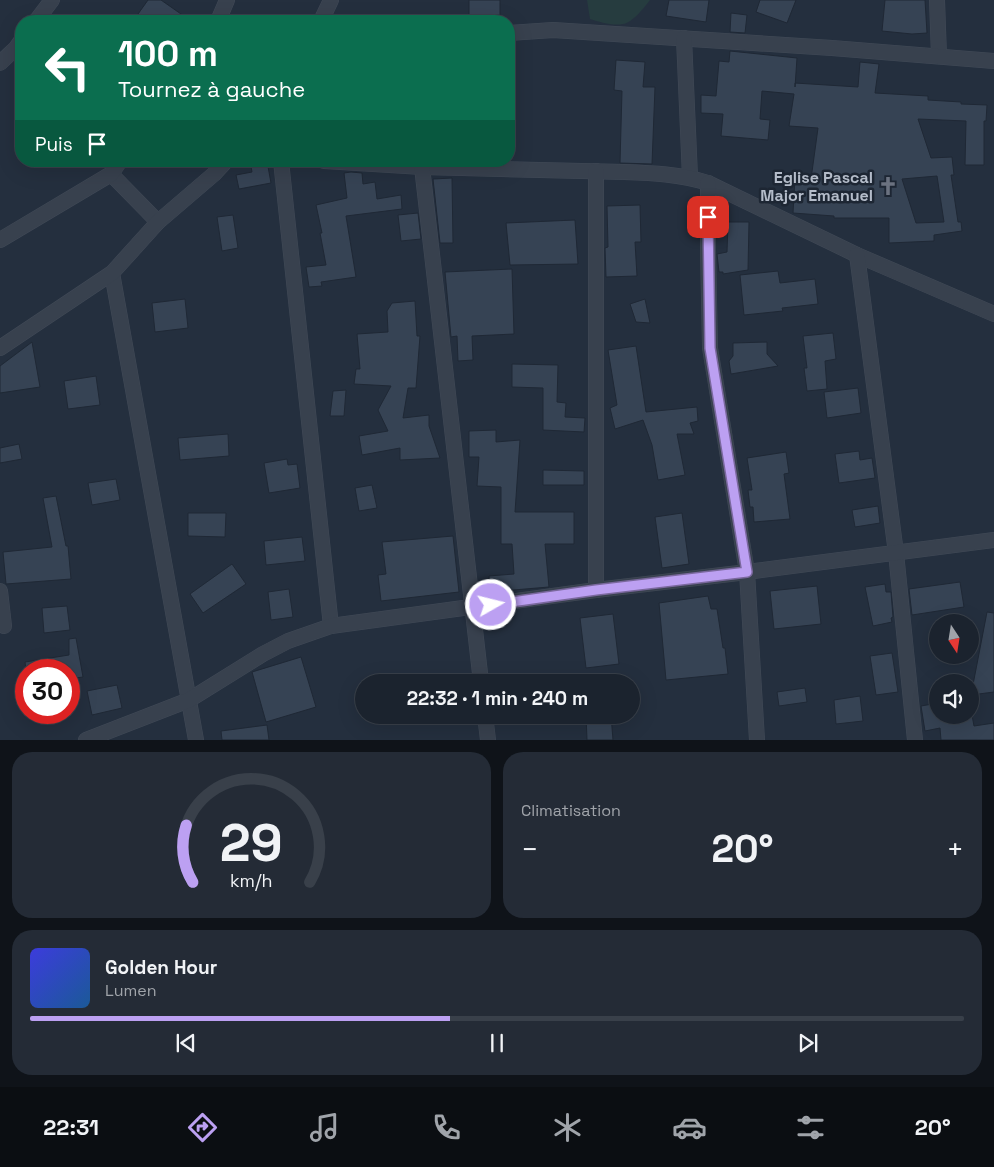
<!DOCTYPE html>
<html lang="fr">
<head>
<meta charset="utf-8">
<style>
	:root { --surface:#1b232e; --page:#242b36; --text:#f1f3f6; --muted:#a0a4aa; --line:#39404a; --accent:#bca0f2 }
	body { margin:0; font-family:"Space Grotesk",sans-serif; background:var(--page); color:var(--text); height:100vh; display:flex; flex-direction:column; font-size:19px; white-space:nowrap }
	* { box-sizing:border-box; margin:0 }
	p { font-size:16px; color:var(--muted) }
	.icon { flex:none; width:28px; height:28px; fill:none; stroke:currentColor; stroke-width:2; stroke-linecap:round; stroke-linejoin:round }
	.map { position:relative; height:740px; overflow:hidden }
	.panel { display:flex; flex-direction:column; gap:12px; padding:12px; background:#0f1319; flex:1 }
	.panel>* { flex:none }
	.top-card { position:absolute; left:15px; top:15px; width:500px; height:152px; border-radius:20px; box-shadow:0 5px 20px #0002,0 0 0 1px var(--line); background:#0b6e4f; color:#fff; overflow:hidden }
	.needle { width:32px; rotate:168deg }
	.controls { position:absolute; left:929px; top:614px; display:grid; gap:10px }
	.controls a { display:grid; place-items:center; width:50px; height:50px; border-radius:50%; background:var(--surface); box-shadow:0 5px 20px #0002,0 0 0 1px var(--line); font-size:25px }
	.speed { position:absolute; left:15px; top:659px; display:flex; gap:10px; font-size:25px; font-weight:700; text-align:center }
	.speed>* { display:grid; place-content:center; width:65px; height:65px; border-radius:50%; background:var(--surface); box-shadow:0 5px 20px #0002,0 0 0 1px var(--line); line-height:1 }
	.speed .limit { border:8px solid #d22; background:#fff; color:#111 }
	.pin { position:absolute; display:grid; place-items:center; width:42px; height:42px; color:#fff; margin:-21px; border-radius:10px; box-shadow:0 2px 8px #0006 }
	.me { position:absolute; width:55px; margin:-28px; rotate:82deg; stroke-linejoin:round; filter:drop-shadow(0 0 4px #0008) }
	.turn { display:flex; align-items:center; gap:18px; height:105px; padding:0 20px; font-size:22px }
	.turn .icon { width:65px; height:65px; stroke-width:2.5 }
	.turn b { display:block; font-size:35px; line-height:42px }
	.then { display:flex; align-items:center; height:48px; padding:0 20px; background:#0003; gap:10px; font-size:19px }
	.big { font-size:38px; font-weight:700; line-height:1.1 }
	.panel .tile { flex:1; display:flex; flex-direction:column; justify-content:center; gap:8px; min-width:0; padding:0 18px; border-radius:20px; background:var(--page) }
	.panel .dial { align-items:center; gap:0 }
	.dial svg { height:130px; overflow:visible; fill:none; stroke:var(--line); stroke-width:7; stroke-linecap:round; text-anchor:middle }
	.dial text { fill:var(--text); stroke:none }
	.song { display:flex; align-items:center; gap:15px }
	.cover { width:60px; height:60px; border-radius:8px; background:linear-gradient(135deg,hsl(240 70% 55%),hsl(210 70% 35%)) }
	.played { height:5px; border-radius:2px; background:linear-gradient(90deg,var(--accent) 45%,var(--line) 45%) }
	.keys { display:flex; justify-content:space-around; direction:ltr }
	.heat { display:flex; justify-content:space-between; align-items:center; font-size:28px; direction:ltr }
	.panel .tiles { flex:1; display:grid; gap:12px; grid-template-columns:1fr 1fr }
	.tile:last-child { grid-column:span 2 }
	.trip { position:absolute; left:355px; top:674px; width:285px; height:50px; border-radius:25px; background:var(--surface); box-shadow:0 5px 20px #0002,0 0 0 1px var(--line); font-weight:700; line-height:50px; text-align:center }
	.dock { display:flex; height:80px; justify-content:space-around; align-items:center; background:#0b0e12; color:var(--muted) }
	.dock .icon { width:35px; height:35px }
	.dock .current { color:var(--accent) }
	.dock b { font-size:22px; color:var(--text) }
	.map>svg:first-child { display:block }
</style>
</head>
<body>
<div class="map">
<svg width="994" height="740" viewBox="0 0 994 740">
	<rect width="100%" height="100%" fill="#242f3e"/>
	<path fill="#263c3f" d="M 587,0 L 650,0 C 644,8 632,23 623,24 C 612,26 600,22 590,19 Z"/>
	<g fill="#364354" stroke="#1f2835" fill-rule="evenodd">
		<polygon points="148,0 161,0 191,21 133,21"/>
		<polygon points="469,0 500,0 500,15 469,16"/>
		<polygon points="669,0 709,0 706,22 666,16"/>
		<polygon points="760,0 796,0 787,23 756,12"/>
		<polygon points="885,0 925,0 927,33 912,34 882,31"/>
		<polygon points="731,13 747,15 745,33 730,32"/>
		<path d="M 730,51 L 797,58 L 795,87 L 795,83 L 858,87 L 860,62 L 879,64 L 875,93 L 928,96 L 928,100 L 961,102 L 961,104 L 987,105 L 986,121 L 984,121 L 984,165 L 965,165 L 966,121 L 918,119 L 931,158 L 952,157 L 954,175 L 951,175 L 958,222 L 961,222 L 962,231 L 934,235 L 934,241 L 889,243 L 889,218 L 834,218 L 834,216 L 793,213 L 795,178 L 811,179 L 818,128 L 789,126 L 794,94 L 762,91 L 760,119 L 770,120 L 768,140 L 721,136 L 723,114 L 701,113 L 701,95 L 716,96 L 719,61 L 729,62 ZM 937,176 L 944,222 L 916,223 L 902,179 Z"/>
		<polygon points="616,60 645,62 643,87 655,87 652,164 620,163 622,91 614,90"/>
		<polygon points="250,161 267,161 271,183 239,189 236,175 252,172"/>
		<polygon points="351,172 362,173 363,184 375,182 377,199 401,195 402,209 346,216 356,277 321,282 322,286 309,287 306,267 326,265 320,233 322,233 316,205 347,198 344,173"/>
		<polygon points="452,178 453,243 440,243 433,179"/>
		<polygon points="640,205 641,242 635,242 637,276 606,277 605,248 608,247 607,206"/>
		<polygon points="418,213 421,239 401,241 398,215"/>
		<polygon points="233,215 238,248 222,251 217,217"/>
		<polygon points="575,220 578,264 510,265 506,223"/>
		<polygon points="728,222 749,222 748,270 723,274 723,272 719,272 717,254 727,252"/>
		<polygon points="512,269 514,334 472,336 473,360 458,361 457,336 451,337 445,272"/>
		<polygon points="778,271 780,283 815,279 818,304 782,308 783,311 744,315 740,275"/>
		<polygon points="185,299 188,328 155,332 152,303"/>
		<polygon points="645,299 650,323 636,322 630,304"/>
		<polygon points="415,301 417,336 420,336 416,388 408,388 403,418 429,415 429,426 440,458 400,460 400,448 362,455 359,436 388,431 378,410 391,386 354,384 356,369 360,369 357,334 388,332 387,311 392,303"/>
		<polygon points="833,333 836,359 825,361 827,389 807,391 804,368 807,368 803,336"/>
		<polygon points="32,342 40,387 0,393 0,366"/>
		<polygon points="767,342 767,354 778,366 731,374 729,361 733,356 733,343"/>
		<polygon points="636,346 646,412 697,407 698,421 690,423 694,434 677,434 685,475 658,480 652,445 643,420 615,429 610,408 617,405 608,350"/>
		<polygon points="512,364 558,365 557,402 566,403 565,417 585,418 584,432 543,430 543,388 512,387"/>
		<polygon points="96,376 100,405 68,409 64,381"/>
		<polygon points="858,388 861,413 827,418 824,392"/>
		<polygon points="346,390 344,416 330,416 333,391"/>
		<polygon points="496,430 496,442 520,440 515,512 574,512 574,544 545,544 549,587 490,592 489,576 514,574 512,544 501,544 501,487 477,486 479,457 469,457 469,431"/>
		<polygon points="228,434 229,456 180,460 178,438"/>
		<polygon points="19,444 22,459 0,463 0,448"/>
		<polygon points="859,451 860,460 872,458 875,478 839,483 835,454"/>
		<polygon points="786,452 789,473 784,474 790,519 754,522 753,507 750,507 748,490 752,490 747,458"/>
		<polygon points="287,459 288,465 297,464 300,488 269,493 264,463"/>
		<polygon points="543,470 584,471 584,485 543,485"/>
		<polygon points="116,479 120,500 92,505 88,483"/>
		<polygon points="372,485 377,508 359,511 355,488"/>
		<polygon points="56,496 66,546 68,546 71,579 6,584 3,552 52,547 43,498"/>
		<polygon points="878,506 880,523 855,527 852,510"/>
		<polygon points="188,513 226,513 225,537 188,536"/>
		<polygon points="682,513 689,564 662,568 655,517"/>
		<polygon points="453,536 459,592 381,601 378,575 386,574 382,542"/>
		<polygon points="302,537 305,561 266,565 264,541"/>
		<polygon points="232,564 246,584 203,613 190,594"/>
		<polygon points="960,582 964,607 912,615 909,589"/>
		<polygon points="885,584 886,592 891,592 893,617 891,618 892,622 873,626 865,587"/>
		<polygon points="817,586 821,624 774,629 770,591"/>
		<polygon points="289,589 293,617 271,620 268,592"/>
		<polygon points="708,596 711,609 717,609 723,648 725,648 728,674 666,680 659,603"/>
		<polygon points="67,606 70,630 44,633 42,608"/>
		<polygon points="987,612 994,613 994,692 971,695"/>
		<polygon points="613,614 619,664 586,668 580,618"/>
		<polygon points="76,638 83,677 69,679 69,670 26,670 25,662 69,655 69,639"/>
		<polygon points="892,653 898,692 876,695 870,656"/>
		<polygon points="301,657 316,707 266,722 252,672"/>
		<polygon points="117,685 122,708 92,715 87,691"/>
		<polygon points="805,688 807,702 779,706 777,692"/>
		<polygon points="860,696 863,721 836,724 834,700"/>
		<polygon points="938,703 938,715 972,715 974,726 994,723 994,740 941,740 940,728 925,731 921,706"/>
		<polygon points="586,715 611,715 613,740 587,740"/>
		<polygon points="267,725 269,740 222,740 221,731"/>
	</g>
	<g fill="none" stroke-linecap="round" stroke-linejoin="round">
		<g stroke="#414a57" stroke-width="16">
			<g id="street">
				<polyline points="937,0 939,56"/>
				<polyline points="36,21 52,0"/>
				<polyline points="218,21 227,0"/>
				<polyline points="321,21 331,0"/>
				<polyline points="509,33 553,30 832,48 994,61"/>
				<polyline points="684,38 690,177"/>
				<polyline points="0,63 16,48 21,41"/>
				<polyline points="281,161 331,626"/>
				<path d="M 324,161 L 422,167 L 624,172 C 652,173 680,174 708,183 L 857,255 L 994,314"/>
				<polyline points="422,167 481,682"/>
				<polyline points="596,171 596,590"/>
				<polyline points="111,174 158,222"/>
				<polyline points="708,183 708,250 710,348 747,572 757,740"/>
				<polyline points="0,240 111,174 120,161"/>
				<polyline points="857,255 896,553 915,740"/>
				<polyline points="112,273 196,740"/>
				<polyline points="0,348 112,273 158,222 214,174 226,161"/>
				<polyline points="0,591 4,626"/>
				<polyline points="485,715 488,740"/>
				<polyline points="86,740 189,700 263,654 288,641 331,626 596,590 747,572 994,540"/>
			</g>
		</g>
		<use href="#street" stroke="#38414e" stroke-width="15"/>
	</g>
	<g fill="none" stroke-linecap="round" stroke-linejoin="round">
		<g stroke="#7a689d" stroke-width="12">
			<polyline id="route" points="491,605 596,590 747,572 710,348 708,217"/>
		</g>
		<use href="#route" stroke="#bca0f2" stroke-width="9"/>
	</g>
	<defs>
		<g id="church-bare" transform="scale(1.5)"><path d="M-1.2-6h2.4v3.5h3.3v2.4h-3.3V6h-2.4V-.1h-3.3v-2.4h3.3Z" fill="#6b7280" stroke="#1d2633" stroke-width="2.5" paint-order="stroke"/></g>
	</defs>
	<g fill-rule="evenodd">
		<use href="#church-bare" x="888" y="186"/>
	</g>
	<g text-anchor="middle" dominant-baseline="central" stroke-width="5" stroke-linejoin="round" paint-order="stroke">
		<g font-size="16" font-weight="bold" fill="#b4bcc9" stroke="#1d2633" text-anchor="end">
			<text x="873" y="177">Eglise Pascal<tspan x="873" dy="18">Major Emanuel</tspan></text>
		</g>
	</g>
</svg>
<div class="controls">
<a><svg class="needle" viewBox="-14 -14 28 28"><path d="M0-13l5 13h-10z" fill="#e53935"/><path d="M0 13l5-13h-10z" fill="#a0a4aa"/></svg></a>
<a><svg class="icon" aria-label="sound" viewBox="0 0 24 24"><path d="M4 9h4l5-4v14l-5-4H4zM17 9q2 3 0 6"/></svg></a>
</div>
<div class="speed"><div class="limit">30</div></div>
<div class="pin" style="left:708px;top:217px;background:#d93025"><svg class="icon" aria-label="arrive" viewBox="0 0 24 24"><path d="M6 21V4h12l-3 4 3 4H6"/></svg></div>
<svg class="me" style="left:491px;top:605px" viewBox="-20 -20 40 40"><circle r="17" fill="#bca0f2" stroke="#fff" stroke-width="3"/><path d="M0-11L8 9 0 5-8 9z" fill="#fff"/></svg>
<div class="trip">22:32 · 1 min · 240 m</div>
<div class="top-card">
<div class="turn"><svg class="icon" aria-label="left" viewBox="0 0 24 24"><path d="M17 20v-9H6M10 6l-5 5 5 5"/></svg><div><b>100 m</b>Tournez à gauche</div></div>
<div class="then">Puis<svg class="icon" aria-label="arrive" viewBox="0 0 24 24"><path d="M6 21V4h12l-3 4 3 4H6"/></svg></div>
</div>
</div>
<section class="panel">
<div class="tiles">
<div class="tile dial"><svg viewBox="0 0 100 80">
<path d="M14 69A42 42 0 1 1 86 69"/>
<path d="M14 69A42 42 0 0 1 10 34" stroke="#bca0f2"/>
<text x="50" y="56" font-size="32" font-weight="700">29</text>
<text x="50" y="72" font-size="11">km/h</text>
</svg></div>
<div class="tile"><p>Climatisation</p>
<div class="heat"><a>−</a><b class="big">20°</b><a>+</a></div>
</div>
<div class="tile">
<div class="song"><i class="cover"></i><div><b>Golden Hour</b><p>Lumen</p></div></div>
<div class="played"></div>
<div class="keys"><svg class="icon" aria-label="previous" viewBox="0 0 24 24"><path d="M18 5L8 12l10 7zM5 5v14"/></svg><svg class="icon" aria-label="pause" viewBox="0 0 24 24"><path d="M8 5v14M16 5v14"/></svg><svg class="icon" aria-label="next" viewBox="0 0 24 24"><path d="M6 5l10 7-10 7zM19 5v14"/></svg></div>
</div>
</div>
</section>
<nav class="dock">
<b>22:31</b>
<svg class="icon current" aria-label="directions" viewBox="0 0 24 24"><path d="M12 3l9 9-9 9-9-9zM9 14v-3h6M13 9l2 2-2 2"/></svg>
<svg class="icon" aria-label="music" viewBox="0 0 24 24"><path d="M9 18V5l10-2v13"/><circle cx="6" cy="18" r="3"/><circle cx="16" cy="16" r="3"/></svg>
<svg class="icon" aria-label="phone" viewBox="0 0 24 24"><path d="M5 4h4l2 5-3 2q2 4 5 5l2-3 5 2v4C11 20 4 13 5 4z"/></svg>
<svg class="icon" aria-label="climate" viewBox="0 0 24 24"><path d="M12 3v18M4 7l16 10M4 17L20 7"/></svg>
<svg class="icon" aria-label="car" viewBox="0 0 24 24"><path d="M5 17H2v-5l4-1 3-4h7l3 4 3 1v5h-3M9 17h6M6 11h13"/><circle cx="7" cy="17" r="2"/><circle cx="17" cy="17" r="2"/></svg>
<svg class="icon" aria-label="filters" viewBox="0 0 24 24"><path d="M4 7h16M4 17h16"/><circle cx="9" cy="7" r="2"/><circle cx="15" cy="17" r="2"/></svg>
<b>20°</b>
</nav>
</body>
</html>
